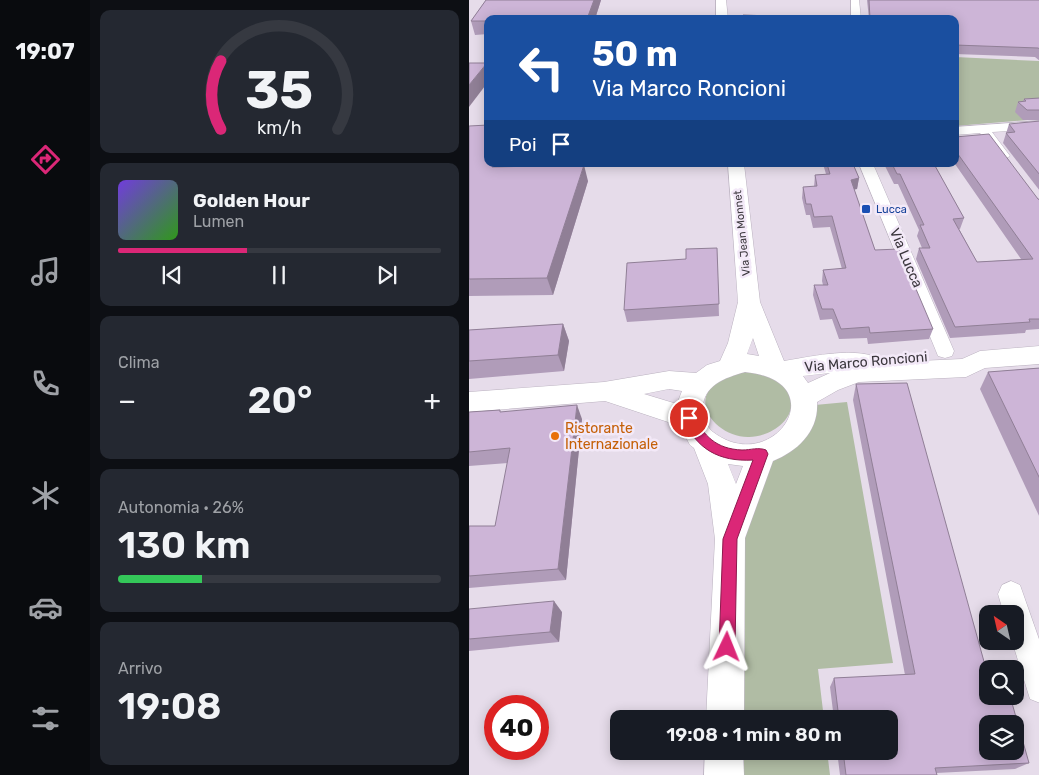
<!DOCTYPE html>
<html lang="it">
<head>
<meta charset="utf-8">
<style>
	:root { --surface:#171b24; --page:#242831; --text:#f1f3f6; --muted:#9ea1a6; --line:#363941; --accent:#db2777 }
	body { margin:0; font-family:Rubik,sans-serif; background:var(--page); color:var(--text); height:100vh; display:flex; flex-direction:column; font-size:19px; white-space:nowrap }
	* { box-sizing:border-box; margin:0 }
	p { font-size:16px; color:var(--muted) }
	.icon { flex:none; width:28px; height:28px; fill:none; stroke:currentColor; stroke-width:2; stroke-linecap:round; stroke-linejoin:round }
	.map { position:relative; flex:1; overflow:hidden }
	.panel { display:flex; flex-direction:column; gap:10px; padding:10px; background:#0d0f14; width:379px }
	.panel>* { flex:none }
	.guide { position:absolute; left:15px; top:15px; width:475px; height:152px; border-radius:10px; box-shadow:0 2px 12px #0003; background:#1a4fa0; color:#fff; overflow:hidden }
	.needle { width:32px; rotate:326deg }
	.fabs { position:absolute; left:510px; top:605px; display:grid; gap:10px }
	.fabs a { display:grid; place-items:center; width:45px; height:45px; border-radius:10px; background:var(--surface); box-shadow:0 2px 12px #0003; font-size:25px }
	.speed { position:absolute; left:15px; top:695px; display:flex; gap:10px; font-size:25px; font-weight:700; text-align:center }
	.speed>* { display:grid; place-content:center; width:65px; height:65px; border-radius:50%; background:var(--surface); box-shadow:0 2px 12px #0003; line-height:1 }
	.speed .limit { border:8px solid #d22; background:#fff; color:#111 }
	.pin { position:absolute; display:grid; place-items:center; width:42px; height:42px; color:#fff; margin:-21px; border:2px solid #fff; border-radius:50%; box-shadow:0 1px 5px #0007 }
	.me { position:absolute; width:55px; margin:-28px; rotate:2deg; stroke-linejoin:round; filter:drop-shadow(0 0 4px #0008) }
	.turn { display:flex; align-items:center; gap:18px; height:105px; padding:0 25px; font-size:22px }
	.turn .icon { width:65px; height:65px; stroke-width:2.5 }
	.turn b { display:block; font-size:35px; line-height:42px }
	.then { display:flex; align-items:center; height:48px; padding:0 25px; background:#0003; gap:10px; font-size:19px }
	.big { font-size:38px; font-weight:600; line-height:1.1 }
	.panel .card { flex:1; display:flex; flex-direction:column; justify-content:center; gap:8px; min-width:0; padding:0 18px; border-radius:10px; background:var(--page) }
	.panel .dial { align-items:center; gap:0 }
	.dial svg { height:130px; overflow:visible; fill:none; stroke:var(--line); stroke-width:7; stroke-linecap:round; text-anchor:middle }
	.dial text { fill:var(--text); stroke:none }
	.song { display:flex; align-items:center; gap:15px }
	.cover { width:60px; height:60px; border-radius:8px; background:linear-gradient(135deg,hsl(260 70% 55%),hsl(110 70% 35%)) }
	.played { height:5px; border-radius:2px; background:linear-gradient(90deg,var(--accent) 40%,var(--line) 40%) }
	.keys { display:flex; justify-content:space-around; direction:ltr }
	.heat { display:flex; justify-content:space-between; align-items:center; font-size:28px; direction:ltr }
	.charge { height:8px; border-radius:4px; background:linear-gradient(90deg,#34c759 26%,var(--line) 0) }
	.trip { position:absolute; left:141px; top:710px; width:288px; height:50px; border-radius:10px; background:var(--surface); box-shadow:0 2px 12px #0003; font-weight:600; line-height:50px; text-align:center }
	main { display:flex; flex:1; min-height:0 }
	.tabs { display:flex; flex-direction:column; width:90px; justify-content:space-around; align-items:center; background:#090b0e; color:var(--muted) }
	.tabs .icon { width:35px; height:35px }
	.tabs .current { color:var(--accent) }
	.tabs b { font-size:22px; color:var(--text) }
	.map>svg:first-child { display:block }
</style>
</head>
<body>
<main>
<nav class="tabs">
<b>19:07</b>
<svg class="icon current" aria-label="directions" viewBox="0 0 24 24"><path d="M12 3l9 9-9 9-9-9zM9 14v-3h6M13 9l2 2-2 2"/></svg>
<svg class="icon" aria-label="music" viewBox="0 0 24 24"><path d="M9 18V5l10-2v13"/><circle cx="6" cy="18" r="3"/><circle cx="16" cy="16" r="3"/></svg>
<svg class="icon" aria-label="phone" viewBox="0 0 24 24"><path d="M5 4h4l2 5-3 2q2 4 5 5l2-3 5 2v4C11 20 4 13 5 4z"/></svg>
<svg class="icon" aria-label="climate" viewBox="0 0 24 24"><path d="M12 3v18M4 7l16 10M4 17L20 7"/></svg>
<svg class="icon" aria-label="car" viewBox="0 0 24 24"><path d="M5 17H2v-5l4-1 3-4h7l3 4 3 1v5h-3M9 17h6M6 11h13"/><circle cx="7" cy="17" r="2"/><circle cx="17" cy="17" r="2"/></svg>
<svg class="icon" aria-label="filters" viewBox="0 0 24 24"><path d="M4 7h16M4 17h16"/><circle cx="9" cy="7" r="2"/><circle cx="15" cy="17" r="2"/></svg>
</nav>
<section class="panel">
<div class="card dial"><svg viewBox="0 0 100 80">
<path d="M14 69A42 42 0 1 1 86 69"/>
<path d="M14 69A42 42 0 0 1 14 27" stroke="#db2777"/>
<text x="50" y="56" font-size="32" font-weight="700">35</text>
<text x="50" y="72" font-size="11">km/h</text>
</svg></div>
<div class="card">
<div class="song"><i class="cover"></i><div><b>Golden Hour</b><p>Lumen</p></div></div>
<div class="played"></div>
<div class="keys"><svg class="icon" aria-label="previous" viewBox="0 0 24 24"><path d="M18 5L8 12l10 7zM5 5v14"/></svg><svg class="icon" aria-label="pause" viewBox="0 0 24 24"><path d="M8 5v14M16 5v14"/></svg><svg class="icon" aria-label="next" viewBox="0 0 24 24"><path d="M6 5l10 7-10 7zM19 5v14"/></svg></div>
</div>
<div class="card"><p>Clima</p>
<div class="heat"><a>−</a><b class="big">20°</b><a>+</a></div>
</div>
<div class="card"><p>Autonomia · 26%</p><b class="big">130 km</b><div class="charge"></div></div>
<div class="card"><p>Arrivo</p><b class="big">19:08</b></div>
</section>
<div class="map">
<svg width="571" height="775" viewBox="0 0 571 775">
	<rect width="100%" height="100%" fill="#e6dcea"/>
	<g fill="#b0bca4">
		<polygon points="486,57 570,61 570,119 486,126"/>
		<path d="M 279,371 C 288,373 301,374 308,379 C 311,381 314,386 316,388 C 336,413 304,437 280,437 C 250,438 217,402 250,381 C 258,375 270,374 279,371 Z"/>
		<polygon points="378,402 424,663 349,669 355,719 269,719 272,542 297,463 346,405"/>
		<polygon points="268,751 358,751 361,775 268,775"/>
	</g>
	<g fill="none" stroke-linecap="round" stroke-linejoin="round">
		<g stroke="#bbb2c0" stroke-width="1">
			<g id="minor">
				<polygon points="382,0 390,0 392,19 382,19"/>
				<polygon points="571,121 571,129 523,132 541,156 534,160 529,159 511,133 486,135 486,127"/>
				<polygon points="390,164 404,164 485,351 483,356 476,358 469,356 467,351"/>
				<polygon points="542,581 551,585 571,642 571,703 561,699 543,641 546,641 546,614 535,614 529,594 533,585"/>
			</g>
		</g>
		<g stroke="#bbb2c0" stroke-width="1">
			<g id="tertiary">
				<polygon points="247,0 257,0 259,19 247,19"/>
				<path d="M 259,164 L 275,164 L 291,302 L 315,361 C 340,357 379,348 404,356 L 406,363 L 493,359 L 511,351 L 571,346 L 571,364 L 516,368 L 497,377 L 390,382 L 369,390 L 348,402 C 350,431 329,451 304,461 L 276,538 L 275,719 L 237,719 L 246,539 L 239,484 L 225,448 L 221,445 L 211,426 L 136,401 L 0,412 L 0,392 L 135,382 L 200,371 L 227,373 L 238,365 L 251,361 L 259,343 L 269,302 ZM 284,338 L 290,356 L 278,354 ZM 276,372 C 368,381 304,478 244,432 C 238,427 235,420 234,412 C 232,386 255,378 276,372 ZM 361,373 L 339,383 L 334,376 ZM 200,389 L 213,391 L 208,404 L 175,394 ZM 259,464 L 274,466 L 267,484 Z"/>
				<polygon points="236,751 274,751 275,775 235,775"/>
			</g>
		</g>
		<use href="#minor" fill="#fff" fill-rule="evenodd"/>
		<use href="#tertiary" fill="#fff" fill-rule="evenodd"/>
	</g>
	<g fill="#b09cb9">
		<polygon points="17,0 132,0 126,19 19,19 19,34 6,35 2,21"/>
		<polygon points="398,0 571,0 571,61 566,57 486,54 486,19 400,19"/>
		<polygon points="571,98 571,120 554,120 546,112 549,102 554,101 555,99"/>
		<polygon points="571,121 571,191 534,143 540,124"/>
		<polygon points="0,126 38,164 37,166 119,181 84,295 0,296"/>
		<polygon points="486,137 571,200 571,329 557,330 556,333 481,338 447,259 450,248 453,248 448,236 450,230 429,184 425,184 415,164 465,164 495,218 491,229 490,229 508,262 552,259 486,164"/>
		<polygon points="354,164 384,164 390,178 388,189 385,189 406,250 464,329 460,339 399,344 398,338 370,339 363,319 351,320 344,295 345,285 354,285 353,281 354,270 373,269 361,227 344,228 341,215 337,215 333,198 334,187 345,187 346,175 357,174"/>
		<polygon points="248,248 250,316 158,322 155,310 217,259"/>
		<polygon points="94,324 100,341 95,371 0,379 0,330"/>
		<polygon points="571,368 571,518 511,389 519,372"/>
		<polygon points="387,384 519,676 560,763 546,769 467,773 468,775 371,775 368,751 420,751 420,719 365,719 361,687 365,678 436,675 384,400"/>
		<polygon points="0,412 33,412 113,419 97,580 0,588 0,526 26,526 39,463 0,466"/>
		<polygon points="0,609 93,612 90,642 0,651"/>
	</g>
	<g fill="#907f96">
		<polygon points="125,0 132,0 126,19 118,19"/>
		<polygon points="18,63 19,66 19,82 0,107 0,85"/>
		<polygon points="24,164 38,164 29,183 23,167"/>
		<polygon points="115,165 119,181 84,295 78,278"/>
		<polygon points="390,178 388,189 380,191 382,180"/>
		<polygon points="94,324 100,341 95,371 89,355"/>
		<polygon points="108,405 113,419 97,580 89,569"/>
		<polygon points="85,601 93,612 90,642 81,632"/>
	</g>
	<g fill="#cdb5d7" stroke="#907f96" fill-rule="evenodd">
		<polygon points="17,0 125,0 118,19 19,19 19,21 2,21"/>
		<polygon points="400,0 571,0 571,49 569,48 486,45 486,19 401,19"/>
		<polygon points="274,15 383,19 274,19"/>
		<polygon points="0,63 18,63 0,85"/>
		<polygon points="571,98 571,110 558,110 549,102 557,101 555,99"/>
		<polygon points="571,121 571,175 537,133 546,132 540,124"/>
		<polygon points="19,125 19,164 24,164 23,167 115,165 78,278 0,279 0,126"/>
		<polygon points="520,134 569,199 571,200 571,319 560,319 561,322 486,327 450,248 461,248 451,225 455,225 431,174 428,174 423,164 465,164 495,218 484,219 508,262 564,259 486,150 486,137"/>
		<polygon points="358,164 384,164 390,178 382,180 406,250 430,249 464,329 401,333 400,327 372,329 364,309 353,309 345,285 359,285 354,270 377,268 363,216 345,217 342,204 337,204 334,187 348,186 346,175 361,174"/>
		<polygon points="248,248 250,304 155,310 158,263 217,259 217,249"/>
		<polygon points="94,324 89,355 0,361 0,330"/>
		<polygon points="571,368 571,479 519,372"/>
		<path d="M 438,383 L 519,676 L 519,696 L 541,696 L 560,763 L 466,768 L 468,775 L 377,775 L 374,751 L 420,751 L 420,719 L 370,719 L 365,678 L 446,674 L 387,384 ZM 519,724 L 546,724 L 546,751 L 519,751 Z"/>
		<polygon points="108,405 89,569 0,576 0,526 26,526 41,448 0,452 0,412 31,410 31,412"/>
		<polygon points="85,601 81,632 0,639 0,609"/>
	</g>
	<path fill="#db2777" stroke="#8e194d" d="M 220,413 L 224,415 C 235,436 247,449 273,450 C 282,450 289,447 297,450 L 299,454 L 268,539 L 266,647 L 263,652 L 258,654 L 252,652 L 250,647 L 254,539 L 284,460 C 250,462 227,449 214,418 L 215,415 Z"/>
	<rect fill="#1a4fb4" stroke="#f3e9f8" stroke-width="2" x="392" y="204" width="10" height="10" rx="2.5"/>
	<circle fill="#e8710a" stroke="#f3e9f8" stroke-width="2" cx="86" cy="436" r="5"/>
	<g text-anchor="middle" dominant-baseline="central" stroke-width="5" stroke-linejoin="round" paint-order="stroke">
		<g font-size="11" fill="#164399" stroke="#f3e9f8" text-anchor="start">
			<text x="407" y="209">Lucca</text>
		</g>
		<g font-size="11" fill="#3a363c" stroke="#f3e9f8">
			<text transform="translate(273 233) rotate(-96)">Via Jean Monnet</text>
		</g>
		<g font-size="14" fill="#3a363c" stroke="#f3e9f8">
			<text transform="translate(437 258) rotate(67)">Via Lucca</text>
			<text transform="translate(397 362) rotate(-5)">Via Marco Roncioni</text>
		</g>
		<g font-size="14" fill="#c56008" stroke="#f3e9f8" text-anchor="start">
			<text x="96" y="428">Ristorante<tspan x="96" dy="16">Internazionale</tspan></text>
		</g>
	</g>
</svg>
<div class="fabs">
<a><svg class="needle" viewBox="-14 -14 28 28"><path d="M0-13l5 13h-10z" fill="#e53935"/><path d="M0 13l5-13h-10z" fill="#9ea1a6"/></svg></a>
<a><svg class="icon" aria-label="search" viewBox="0 0 24 24"><circle cx="10" cy="10" r="6"/><path d="M15 15l6 6"/></svg></a>
<a><svg class="icon" aria-label="layers" viewBox="0 0 24 24"><path d="M12 4l9 5-9 5-9-5zM3 14l9 5 9-5"/></svg></a>
</div>
<div class="speed"><div class="limit">40</div></div>
<div class="pin" style="left:220px;top:418px;background:#d93025"><svg class="icon" aria-label="arrive" viewBox="0 0 24 24"><path d="M6 21V4h12l-3 4 3 4H6"/></svg></div>
<svg class="me" style="left:258px;top:647px" viewBox="-20 -20 40 40"><path d="M0-17L14 15 0 8-14 15z" fill="#db2777" stroke="#fff" stroke-width="4"/></svg>
<div class="trip">19:08 · 1 min · 80 m</div>
<div class="guide">
<div class="turn"><svg class="icon" aria-label="left" viewBox="0 0 24 24"><path d="M17 20v-9H6M10 6l-5 5 5 5"/></svg><div><b>50 m</b>Via Marco Roncioni</div></div>
<div class="then">Poi<svg class="icon" aria-label="arrive" viewBox="0 0 24 24"><path d="M6 21V4h12l-3 4 3 4H6"/></svg></div>
</div>
</div>
</main>
</body>
</html>
